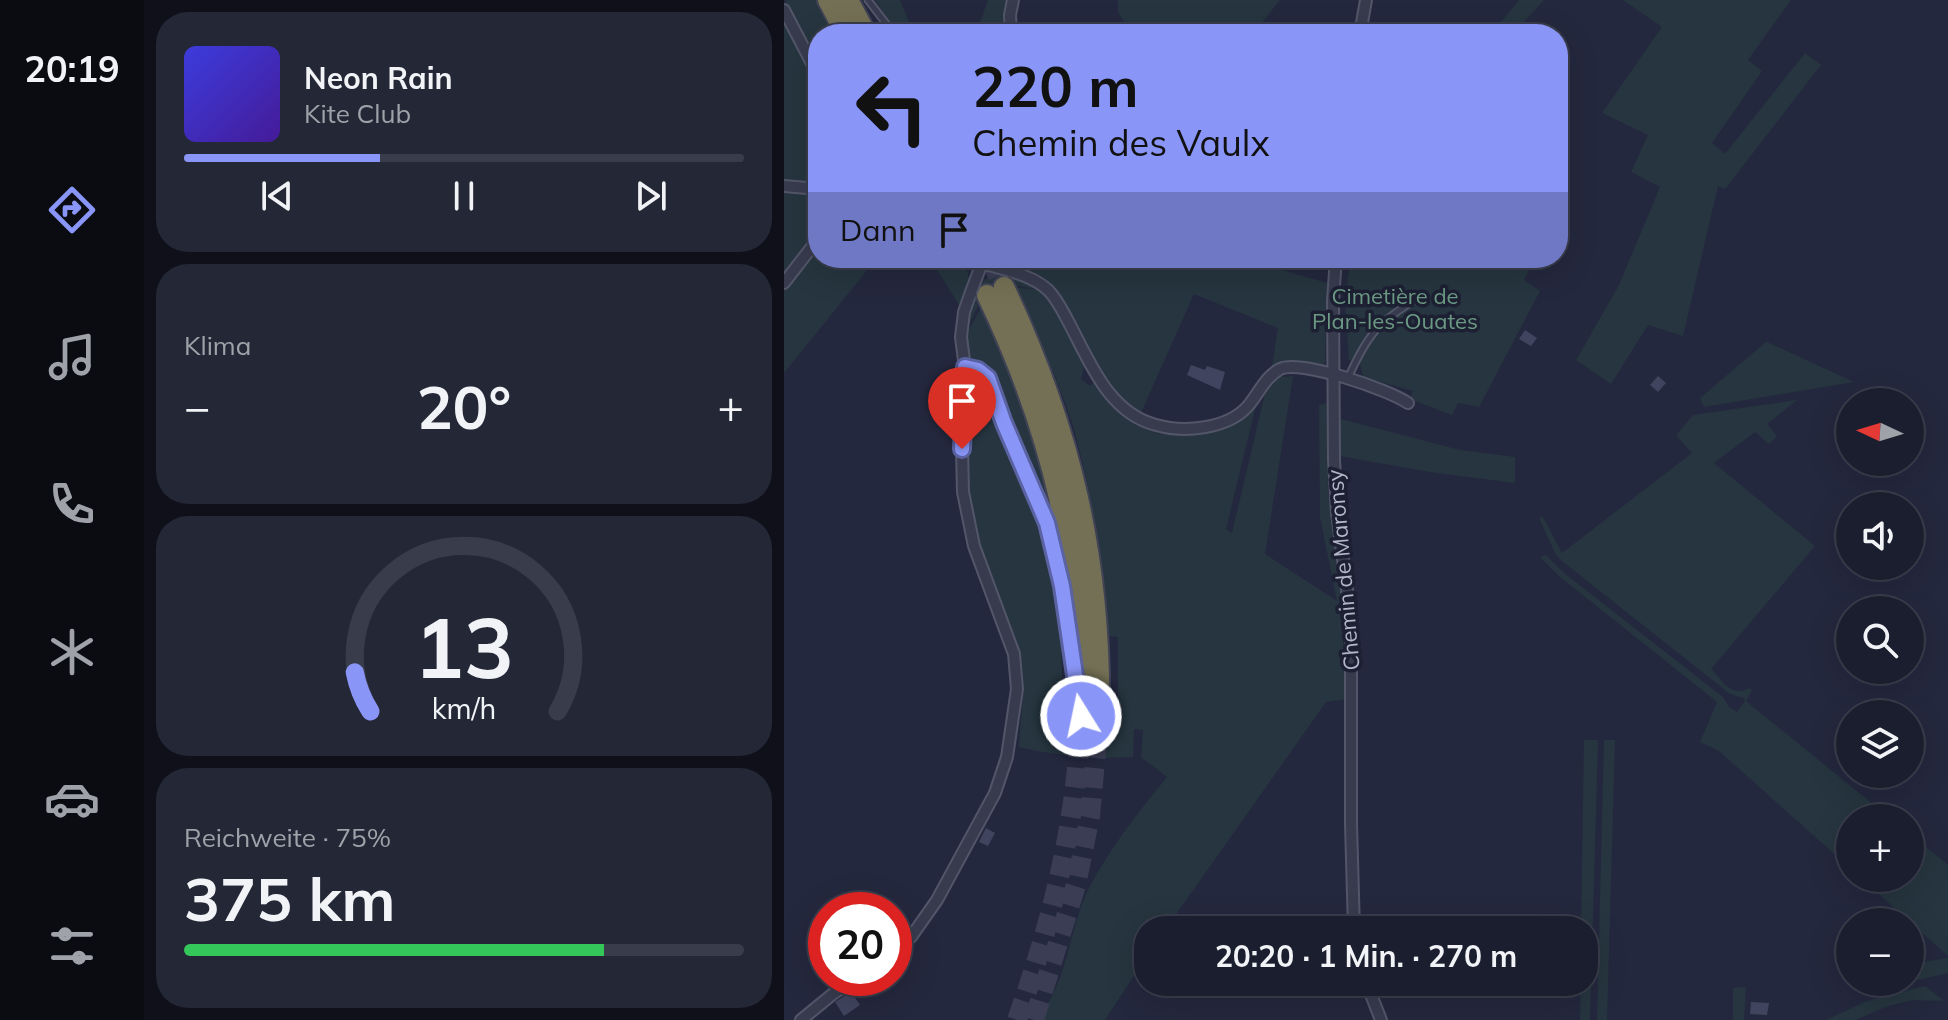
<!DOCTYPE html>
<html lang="de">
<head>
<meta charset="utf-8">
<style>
	:root { --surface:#1b1e2e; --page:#242736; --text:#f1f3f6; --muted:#a0a2aa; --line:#393c4a; --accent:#8a96f7 }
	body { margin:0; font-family:Mulish,sans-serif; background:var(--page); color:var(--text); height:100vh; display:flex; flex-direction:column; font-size:30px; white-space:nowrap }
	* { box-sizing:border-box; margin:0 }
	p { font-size:26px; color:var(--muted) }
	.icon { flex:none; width:44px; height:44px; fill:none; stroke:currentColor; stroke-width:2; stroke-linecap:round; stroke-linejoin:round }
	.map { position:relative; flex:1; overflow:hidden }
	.panel { display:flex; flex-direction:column; gap:12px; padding:12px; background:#0f1019; width:640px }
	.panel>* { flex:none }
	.banner { position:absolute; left:24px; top:24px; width:760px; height:244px; border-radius:32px; box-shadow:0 8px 32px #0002,0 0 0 2px var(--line); background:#8a96f7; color:#111; overflow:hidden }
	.needle { width:52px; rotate:274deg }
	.fabs { position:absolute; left:1052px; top:388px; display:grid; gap:16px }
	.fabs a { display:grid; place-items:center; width:88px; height:88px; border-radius:50%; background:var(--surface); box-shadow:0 8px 32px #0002,0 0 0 2px var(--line); font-size:40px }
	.speed { position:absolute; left:24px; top:892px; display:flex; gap:16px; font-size:40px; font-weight:700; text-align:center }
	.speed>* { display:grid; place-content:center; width:104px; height:104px; border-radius:50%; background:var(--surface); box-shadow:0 8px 32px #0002,0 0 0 2px var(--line); line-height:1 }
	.speed .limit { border:12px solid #d22; background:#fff; color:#111 }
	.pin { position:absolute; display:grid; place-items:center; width:68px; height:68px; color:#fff; margin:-82px -34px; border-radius:50% 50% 50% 0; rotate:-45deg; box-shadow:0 0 8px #0007 }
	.pin .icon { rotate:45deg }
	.me { position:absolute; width:88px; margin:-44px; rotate:350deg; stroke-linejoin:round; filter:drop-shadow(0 0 6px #0008) }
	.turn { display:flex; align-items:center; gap:28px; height:168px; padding:0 32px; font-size:36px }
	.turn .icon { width:104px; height:104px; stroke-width:2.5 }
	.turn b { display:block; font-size:56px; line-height:68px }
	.then { display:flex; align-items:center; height:76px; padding:0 32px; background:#0003; gap:16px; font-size:30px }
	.big { font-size:60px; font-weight:700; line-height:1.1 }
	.panel .widget { flex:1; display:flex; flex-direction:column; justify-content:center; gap:12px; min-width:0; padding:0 28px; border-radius:32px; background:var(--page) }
	.panel .dial { align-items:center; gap:0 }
	.dial svg { height:208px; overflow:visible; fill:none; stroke:var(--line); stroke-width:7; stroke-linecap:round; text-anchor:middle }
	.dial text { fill:var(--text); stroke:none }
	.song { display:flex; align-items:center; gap:24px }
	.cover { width:96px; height:96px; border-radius:12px; background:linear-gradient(135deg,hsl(240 70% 55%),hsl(260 70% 35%)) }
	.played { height:8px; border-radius:4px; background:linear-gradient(90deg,var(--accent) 35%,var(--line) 35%) }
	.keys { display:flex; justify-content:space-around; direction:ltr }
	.heat { display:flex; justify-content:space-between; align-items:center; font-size:44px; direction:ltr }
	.charge { height:12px; border-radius:6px; background:linear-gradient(90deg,#34c759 75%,var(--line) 0) }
	.trip { position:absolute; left:350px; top:916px; width:464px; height:80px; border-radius:32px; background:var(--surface); box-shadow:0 8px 32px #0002,0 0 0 2px var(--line); font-weight:700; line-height:80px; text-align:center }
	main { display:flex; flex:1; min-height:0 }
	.dock { display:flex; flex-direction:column; width:144px; justify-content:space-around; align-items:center; background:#0b0c12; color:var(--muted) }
	.dock .icon { width:56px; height:56px }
	.dock .active { color:var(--accent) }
	.dock b { font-size:36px; color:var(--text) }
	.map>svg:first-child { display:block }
</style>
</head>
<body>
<main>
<nav class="dock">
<b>20:19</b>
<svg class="icon active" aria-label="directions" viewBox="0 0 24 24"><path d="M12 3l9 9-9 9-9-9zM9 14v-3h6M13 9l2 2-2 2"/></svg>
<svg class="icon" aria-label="music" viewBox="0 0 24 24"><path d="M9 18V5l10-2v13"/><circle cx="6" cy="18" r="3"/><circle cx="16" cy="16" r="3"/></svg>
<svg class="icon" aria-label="phone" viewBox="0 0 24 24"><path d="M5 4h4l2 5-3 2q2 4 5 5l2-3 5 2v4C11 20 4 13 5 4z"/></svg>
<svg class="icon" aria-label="climate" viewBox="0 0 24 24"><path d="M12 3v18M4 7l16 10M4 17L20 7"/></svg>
<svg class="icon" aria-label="car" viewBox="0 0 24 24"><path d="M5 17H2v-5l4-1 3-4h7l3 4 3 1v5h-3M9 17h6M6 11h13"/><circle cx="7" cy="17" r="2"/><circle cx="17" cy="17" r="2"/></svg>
<svg class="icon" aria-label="filters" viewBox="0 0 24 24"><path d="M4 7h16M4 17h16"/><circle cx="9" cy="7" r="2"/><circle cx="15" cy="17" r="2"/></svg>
</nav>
<section class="panel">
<div class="widget">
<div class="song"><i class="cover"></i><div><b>Neon Rain</b><p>Kite Club</p></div></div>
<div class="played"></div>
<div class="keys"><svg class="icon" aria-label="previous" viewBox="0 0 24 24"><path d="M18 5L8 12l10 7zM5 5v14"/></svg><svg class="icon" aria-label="pause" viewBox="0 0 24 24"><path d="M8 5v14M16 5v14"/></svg><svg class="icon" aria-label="next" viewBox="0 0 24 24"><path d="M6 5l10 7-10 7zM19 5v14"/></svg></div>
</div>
<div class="widget"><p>Klima</p>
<div class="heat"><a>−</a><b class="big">20°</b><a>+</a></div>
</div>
<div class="widget dial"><svg viewBox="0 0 100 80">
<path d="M14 69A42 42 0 1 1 86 69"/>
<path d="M14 69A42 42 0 0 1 8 54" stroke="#8a96f7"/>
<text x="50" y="56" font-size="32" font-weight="700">13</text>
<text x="50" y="72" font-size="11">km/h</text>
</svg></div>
<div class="widget"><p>Reichweite · 75%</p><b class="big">375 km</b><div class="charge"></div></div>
</section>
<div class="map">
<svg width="1164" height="1020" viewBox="0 0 1164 1020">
	<rect width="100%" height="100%" fill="#24283e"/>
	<g fill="#26353f">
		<polygon points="1,0 32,0 48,34 34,34 34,64"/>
		<polygon points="91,0 116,0 130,34 114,34"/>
		<polygon points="204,0 224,0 222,34 192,34"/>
		<polygon points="334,0 496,0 469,34 348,34 334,12"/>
		<polygon points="735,0 760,0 729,34 707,34"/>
		<polygon points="839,0 1007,0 964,60 978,71 928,143 941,154 1021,53 1037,65 941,189 934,186 899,336 864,325 827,384 792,360 835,285 876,187 847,172 864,135 818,113 878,27"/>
		<polygon points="0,22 34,85 34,185 0,181"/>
		<polygon points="0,191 34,193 34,233 0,277"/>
		<polygon points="34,246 34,258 93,258 0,373 0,291"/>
		<polygon points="146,258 165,258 182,267 186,281 177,308"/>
		<path d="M 211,258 L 455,258 L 543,283 L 541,363 C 531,370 504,363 488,366 L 494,328 L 410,294 L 356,415 C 310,385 300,325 265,286 C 248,266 226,271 211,258 Z"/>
		<polygon points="567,258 736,258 747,265 740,280 756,291 695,407 674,403 668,415 626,399 629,391 579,377 576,364 565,360 561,297"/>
		<path d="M 210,274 C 265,273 280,326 300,367 L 297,379 L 306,386 L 311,381 C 323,398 335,416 354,426 C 391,445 445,434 472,405 L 442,529 L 448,533 L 483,385 L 496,377 L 509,376 L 481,554 L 553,601 L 536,517 L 535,405 L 543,403 L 544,491 L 559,600 L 554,603 L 559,634 L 562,699 L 542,702 L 381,930 L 364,930 L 364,954 L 321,1020 L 253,1020 C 258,1012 265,1003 269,994 C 286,960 288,922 305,888 C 326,848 354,812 383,777 L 357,757 L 359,730 L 350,729 L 349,757 C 310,759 273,756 235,747 C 236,721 241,692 238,667 C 234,639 217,612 207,586 C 182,519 179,452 187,380 L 193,378 L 203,366 L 185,356 L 183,334 L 198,306 L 238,395 L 272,516 L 258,526 C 275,592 280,657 278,725 L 334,727 L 334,637 L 324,636 C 316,565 309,492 288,423 C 273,376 251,331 229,287 L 257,290 C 201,279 205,284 181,333 C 183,314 190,280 210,274 Z"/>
		<polygon points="982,342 983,342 1070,382 920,407 916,398"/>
		<path d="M 1013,400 L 983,424 L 993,436 L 985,444 L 971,432 L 930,463 L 1031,546 L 927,669 C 939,681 947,698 966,688 L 968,690 L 962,701 L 1106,818 L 1066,818 L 1066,868 L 935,751 L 916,742 L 933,702 L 775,576 L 756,557 L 762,555 L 780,573 L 939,697 L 945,707 L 953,712 L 961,701 L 960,698 L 946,694 L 778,561 L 772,555 L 755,518 L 759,517 L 778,553 L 908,453 L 892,435 L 909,415 Z"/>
		<polygon points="557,419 676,450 731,457 731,483 646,472 555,456"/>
		<polygon points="800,740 814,740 806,1020 796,1020 797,982 800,982 800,930 797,930"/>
		<polygon points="820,740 831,740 823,1020 813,1020"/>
		<polygon points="1126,834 1164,865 1164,956 1077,878 1126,878"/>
		<polygon points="1164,958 1164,973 1126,982 1126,964"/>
		<polygon points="1075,982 1126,982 1089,992"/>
		<polygon points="1141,986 1160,1001 1129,1000 1104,1006 1071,1020 1042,1020 1083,1001"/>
		<polygon points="962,987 960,1020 949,1020 949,988"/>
	</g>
	<g fill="#40445e">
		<polygon points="741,330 753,338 747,346 735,339"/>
		<polygon points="407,365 421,370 423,366 441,372 436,390 403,375"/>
		<polygon points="874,376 882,383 874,392 866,385"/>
		<polygon points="202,828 211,833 204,846 195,842"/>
		<polygon points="67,992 76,1005 60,1016 51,1002"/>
		<polygon points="967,1002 985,1003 983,1015 966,1014"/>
	</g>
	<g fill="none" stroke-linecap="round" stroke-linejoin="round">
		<g stroke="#3a3d53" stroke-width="20" stroke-dasharray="20 10" stroke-linecap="butt">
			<polyline points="205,258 220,287"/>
			<path d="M 233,1020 C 269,918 292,824 297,716"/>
			<polyline points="250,1020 292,885 306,816 315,718"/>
		</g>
		<g stroke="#535669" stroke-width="9">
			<g id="service">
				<polyline points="84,0 110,34"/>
				<polyline points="182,367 199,372 204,378 229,445 263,523 278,586 287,656"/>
				<path d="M 564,378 C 584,334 593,323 634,298"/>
			</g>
		</g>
		<g stroke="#535669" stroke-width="14">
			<g id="minor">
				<polyline points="0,10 34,75"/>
				<polyline points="227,34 226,15 229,0"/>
				<polyline points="576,34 582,0"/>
				<polyline points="0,186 34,189"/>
				<polyline points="552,258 549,300 550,460 553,513 567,620 567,824 570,930"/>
				<path d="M 226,271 C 240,275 253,280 264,290 C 273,299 278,310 284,321 C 305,360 324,413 372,425 C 400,433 444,429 464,406 C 475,393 481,377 496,369 C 517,359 605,390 624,403"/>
				<polyline points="0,283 34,239"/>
				<polyline points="110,953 127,937 153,900 211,793 223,757 233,689 230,654 190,546 179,492 178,449 182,376 177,337 180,312 187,292"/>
				<polyline points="582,982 597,1020"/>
				<polyline points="17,1020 50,993 74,978"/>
			</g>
		</g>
		<g stroke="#404356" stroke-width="24">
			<g id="motorway">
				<polyline points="44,0 62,34"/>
				<polyline points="64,0 82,34"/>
				<path d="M 220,287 C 287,430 318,560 315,718"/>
				<path d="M 203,295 C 269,433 299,563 297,716"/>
			</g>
		</g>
		<use href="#service" stroke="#383b4e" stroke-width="5"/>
		<use href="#minor" stroke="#383b4e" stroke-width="10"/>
		<use href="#motorway" stroke="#747055" stroke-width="20"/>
		<g stroke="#535669" stroke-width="14" stroke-linecap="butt">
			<g id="minor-bridge">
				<polyline points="180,258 226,271"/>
				<polyline points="187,292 198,263"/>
			</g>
		</g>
		<use href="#minor-bridge" stroke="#383b4e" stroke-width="10"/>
	</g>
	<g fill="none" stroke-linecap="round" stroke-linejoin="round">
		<g stroke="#5a62a1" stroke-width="20">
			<polyline id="route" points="178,449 181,367 194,370 204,378 220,423 263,523 278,586 297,716"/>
		</g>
		<use href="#route" stroke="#8a96f7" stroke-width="14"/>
	</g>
	<g text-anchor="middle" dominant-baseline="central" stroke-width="7" stroke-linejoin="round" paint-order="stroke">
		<g font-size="22" fill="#6b9983" stroke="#1d2033">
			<text x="611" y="296">Cimetière de<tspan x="611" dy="25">Plan-les-Ouates</tspan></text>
		</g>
		<g font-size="22" fill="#b4b6c9" stroke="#1d2033">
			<text transform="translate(559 570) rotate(-95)">Chemin de Maronsy</text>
		</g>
	</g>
</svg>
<div class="fabs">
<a><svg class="needle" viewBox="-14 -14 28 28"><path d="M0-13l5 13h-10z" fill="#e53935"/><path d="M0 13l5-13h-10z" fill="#a0a2aa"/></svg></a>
<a><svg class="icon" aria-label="sound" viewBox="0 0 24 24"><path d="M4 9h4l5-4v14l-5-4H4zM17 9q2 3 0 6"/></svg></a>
<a><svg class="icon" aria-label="search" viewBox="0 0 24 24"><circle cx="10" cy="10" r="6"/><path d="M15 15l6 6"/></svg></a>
<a><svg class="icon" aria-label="layers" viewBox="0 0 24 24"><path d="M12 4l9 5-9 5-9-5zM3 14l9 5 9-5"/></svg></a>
<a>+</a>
<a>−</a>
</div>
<div class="speed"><div class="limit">20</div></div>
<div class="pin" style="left:178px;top:449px;background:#d93025"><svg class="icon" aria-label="arrive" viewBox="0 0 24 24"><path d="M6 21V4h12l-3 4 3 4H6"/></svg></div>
<svg class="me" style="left:297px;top:716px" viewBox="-20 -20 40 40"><circle r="17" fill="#8a96f7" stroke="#fff" stroke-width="3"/><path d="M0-11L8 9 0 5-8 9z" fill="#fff"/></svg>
<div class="trip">20:20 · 1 Min. · 270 m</div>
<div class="banner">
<div class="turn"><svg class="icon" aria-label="left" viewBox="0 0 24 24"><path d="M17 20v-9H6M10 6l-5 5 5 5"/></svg><div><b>220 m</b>Chemin des Vaulx</div></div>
<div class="then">Dann<svg class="icon" aria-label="arrive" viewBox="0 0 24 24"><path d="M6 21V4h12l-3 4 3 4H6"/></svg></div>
</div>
</div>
</main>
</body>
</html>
